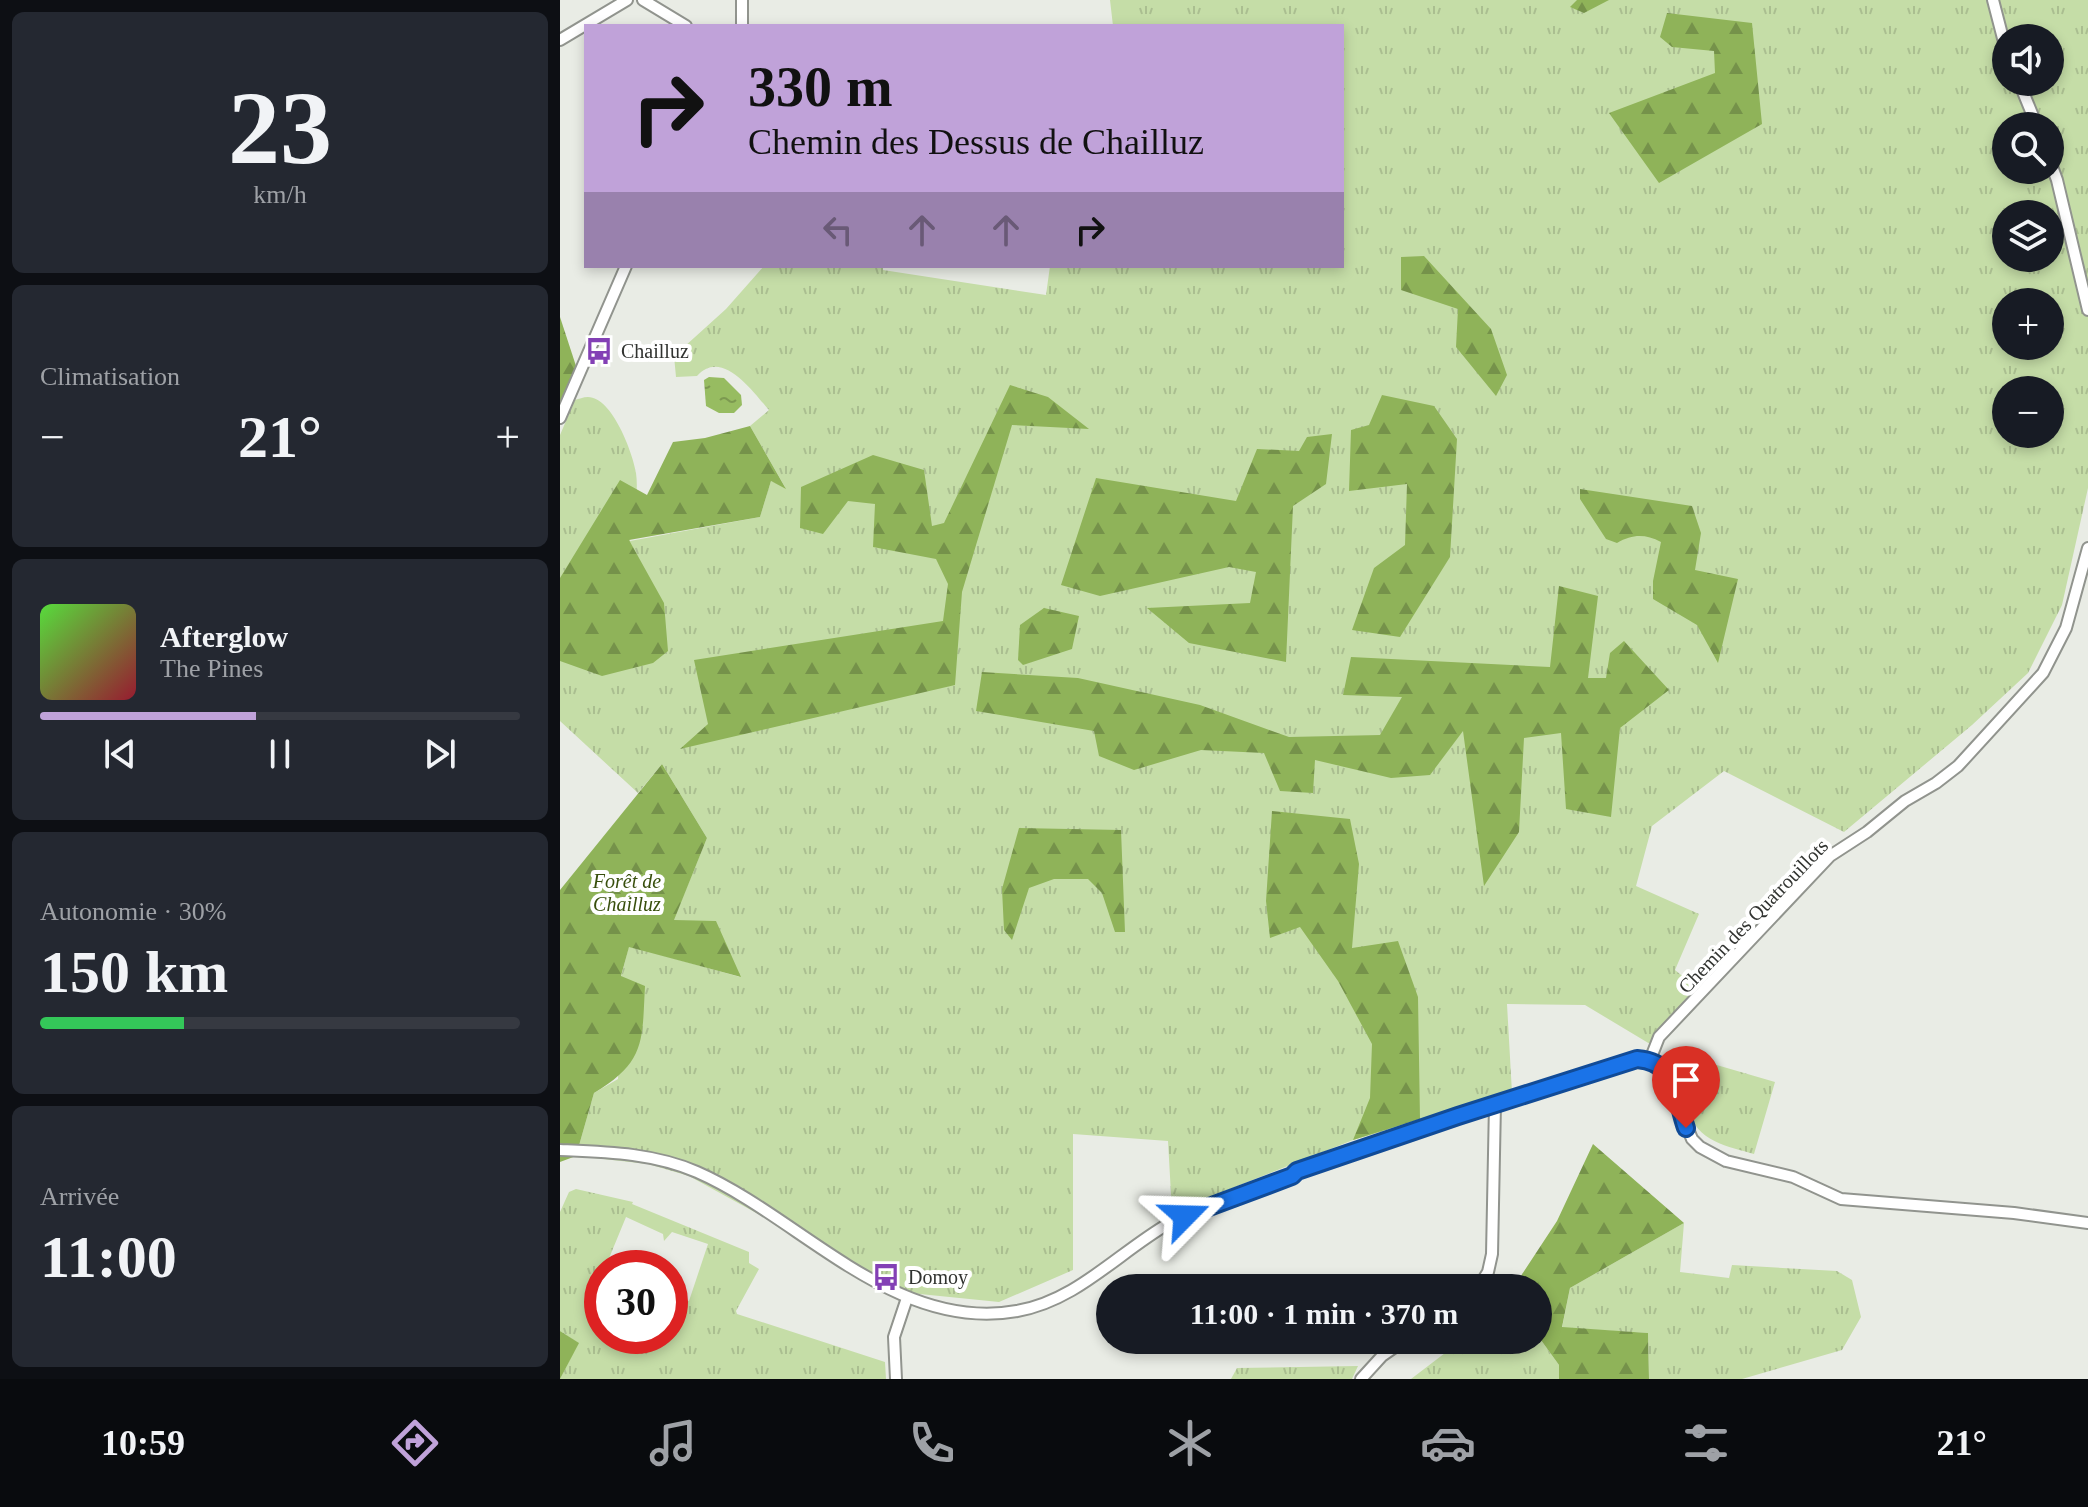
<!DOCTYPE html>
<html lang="fr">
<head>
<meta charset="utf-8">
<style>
	:root { --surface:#171b24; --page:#242831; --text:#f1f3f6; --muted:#9ea1a6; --line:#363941; --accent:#c0a2d9 }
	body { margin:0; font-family:Georgia,serif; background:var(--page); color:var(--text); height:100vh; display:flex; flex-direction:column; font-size:30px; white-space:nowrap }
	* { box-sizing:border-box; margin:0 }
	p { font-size:26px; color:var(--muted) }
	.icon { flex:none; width:44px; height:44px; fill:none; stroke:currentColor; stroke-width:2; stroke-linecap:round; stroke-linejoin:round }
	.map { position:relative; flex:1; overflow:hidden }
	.panel { display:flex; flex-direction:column; gap:12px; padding:12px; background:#0d0f14; width:560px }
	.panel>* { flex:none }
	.hud { position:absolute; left:24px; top:24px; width:760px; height:244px; border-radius:0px; box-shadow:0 4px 12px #0003; background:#c0a2d9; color:#111; overflow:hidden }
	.controls { position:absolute; left:1432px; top:24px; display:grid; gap:16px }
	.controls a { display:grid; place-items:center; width:72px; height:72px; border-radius:50%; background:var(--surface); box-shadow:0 4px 12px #0003; font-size:40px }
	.speed { position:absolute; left:24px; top:1250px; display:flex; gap:16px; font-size:40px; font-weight:700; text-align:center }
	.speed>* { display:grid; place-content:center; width:104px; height:104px; border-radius:50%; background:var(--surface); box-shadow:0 4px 12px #0003; line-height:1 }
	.speed .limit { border:12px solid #d22; background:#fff; color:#111 }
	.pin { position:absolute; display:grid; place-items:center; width:68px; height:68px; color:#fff; margin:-82px -34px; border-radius:50% 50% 50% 0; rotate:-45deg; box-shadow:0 0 8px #0007 }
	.pin .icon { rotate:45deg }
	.me { position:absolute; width:88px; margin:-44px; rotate:68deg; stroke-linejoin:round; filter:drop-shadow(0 0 6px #0008) }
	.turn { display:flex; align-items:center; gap:28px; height:168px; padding:0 32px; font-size:36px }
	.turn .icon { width:104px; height:104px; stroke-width:2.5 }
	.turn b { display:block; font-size:56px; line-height:68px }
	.lanes { display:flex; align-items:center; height:76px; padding:0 32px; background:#0003; justify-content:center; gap:40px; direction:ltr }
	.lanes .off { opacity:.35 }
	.big { font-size:60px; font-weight:700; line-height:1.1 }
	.panel .widget { flex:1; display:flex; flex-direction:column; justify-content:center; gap:12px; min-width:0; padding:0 28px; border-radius:12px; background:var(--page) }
	.panel .dial { align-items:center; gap:0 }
	.dial b { font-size:104px; line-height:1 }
	.song { display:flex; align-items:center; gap:24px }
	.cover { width:96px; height:96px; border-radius:12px; background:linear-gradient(135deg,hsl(110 70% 55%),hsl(350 70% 35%)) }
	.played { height:8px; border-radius:4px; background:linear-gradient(90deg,var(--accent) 45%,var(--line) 45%) }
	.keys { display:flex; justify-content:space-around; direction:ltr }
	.heat { display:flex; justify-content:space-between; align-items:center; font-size:44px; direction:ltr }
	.charge { height:12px; border-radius:6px; background:linear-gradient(90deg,#34c759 30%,var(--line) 0) }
	.trip { position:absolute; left:536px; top:1274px; width:456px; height:80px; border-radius:40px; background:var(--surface); box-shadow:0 4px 12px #0003; font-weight:700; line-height:80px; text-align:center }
	.dock { display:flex; height:128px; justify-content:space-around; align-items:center; background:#090b0e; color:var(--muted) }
	.dock .icon { width:56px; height:56px }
	.dock .active { color:var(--accent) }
	.dock b { font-size:36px; color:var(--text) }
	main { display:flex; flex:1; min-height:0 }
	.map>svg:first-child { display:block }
</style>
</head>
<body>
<main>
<section class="panel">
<div class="widget dial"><b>23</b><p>km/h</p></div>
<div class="widget"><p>Climatisation</p>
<div class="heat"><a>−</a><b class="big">21°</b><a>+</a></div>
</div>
<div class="widget">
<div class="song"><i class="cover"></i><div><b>Afterglow</b><p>The Pines</p></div></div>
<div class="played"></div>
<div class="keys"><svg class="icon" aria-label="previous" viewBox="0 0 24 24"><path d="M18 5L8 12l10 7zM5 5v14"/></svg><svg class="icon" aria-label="pause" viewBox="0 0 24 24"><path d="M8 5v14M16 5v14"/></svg><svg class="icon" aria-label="next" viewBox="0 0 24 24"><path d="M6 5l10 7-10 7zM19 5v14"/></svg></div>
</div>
<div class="widget"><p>Autonomie · 30%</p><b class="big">150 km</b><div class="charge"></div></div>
<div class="widget"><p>Arrivée</p><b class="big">11:00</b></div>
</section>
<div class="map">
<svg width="1528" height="1379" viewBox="0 0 1528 1379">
	<defs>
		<pattern id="grass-tufts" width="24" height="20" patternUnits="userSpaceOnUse" patternTransform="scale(2)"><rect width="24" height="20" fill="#c5dda7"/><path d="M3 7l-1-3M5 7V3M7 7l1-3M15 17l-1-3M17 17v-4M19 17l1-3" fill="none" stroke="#aabe90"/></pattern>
		<pattern id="forest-firs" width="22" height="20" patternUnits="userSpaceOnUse" patternTransform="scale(2)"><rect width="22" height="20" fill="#8fb359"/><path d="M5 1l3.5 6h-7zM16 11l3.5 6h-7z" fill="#75924a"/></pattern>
		<pattern id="water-ripples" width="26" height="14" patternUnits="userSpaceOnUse" patternTransform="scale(2)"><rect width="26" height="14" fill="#97bc61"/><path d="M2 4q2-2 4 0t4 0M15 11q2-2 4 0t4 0" fill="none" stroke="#7c9950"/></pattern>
	</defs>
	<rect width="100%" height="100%" fill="#e9ece5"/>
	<g fill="url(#grass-tufts)" fill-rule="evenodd">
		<path d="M 550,0 L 1528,0 L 1528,488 L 1502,605 L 1468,673 L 1412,725 L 1284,832 L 1164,771 L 1092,826 L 1076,886 L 1139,914 L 1115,970 L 1137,988 L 1090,1044 L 1025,1005 L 947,1004 L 952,1093 L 793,1140 L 612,1212 L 608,1141 L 513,1134 L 513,1270 L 439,1302 L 340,1292 L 129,1176 L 88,1164 L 16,1156 L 34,1093 L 58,1079 L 61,977 L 69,946 L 180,977 L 113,921 L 147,838 L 102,764 L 78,793 L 0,721 L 0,435 L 15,400 C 19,399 23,397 28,397 C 52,397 73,453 76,473 C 79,494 73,519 70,541 L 200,517 L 211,481 L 225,487 L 190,426 L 209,410 C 194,393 162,347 137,376 L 116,377 L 114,356 L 166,309 L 204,266 L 323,266 L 323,270 L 486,295 L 490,266 L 782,266 L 782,26 L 553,26 ZM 1446,38 L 1490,38 L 1490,82 L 1446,82 ZM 1446,126 L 1490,126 L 1490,170 L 1446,170 ZM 1446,214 L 1490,214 L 1490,258 L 1446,258 ZM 1446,302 L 1490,302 L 1490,346 L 1446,346 ZM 1446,390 L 1490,390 L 1490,434 L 1446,434 Z"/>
		<path d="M 1143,1061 L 1215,1082 L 1194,1154 C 1170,1147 1134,1141 1130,1110 C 1129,1100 1140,1073 1143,1061 Z"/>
		<path d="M 16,1189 L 73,1202 L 72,1204 L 189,1252 L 189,1263 L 199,1269 L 176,1311 L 177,1314 L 325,1362 L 326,1379 L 0,1379 L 18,1343 L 0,1331 L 0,1212 L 9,1192 ZM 66,1217 L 103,1234 L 104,1241 L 112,1232 L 148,1244 L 129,1301 L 110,1294 L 110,1336 L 42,1336 L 42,1268 L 45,1268 Z"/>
		<polygon points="1124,1223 1120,1272 1169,1278 1172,1265 1277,1271 1292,1280 1301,1317 1282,1350 1182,1379 1089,1379 1088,1333 1002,1328 1010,1288"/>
		<polygon points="978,1336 999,1365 999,1379 851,1379 902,1340 978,1340"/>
		<polygon points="798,1366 792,1379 671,1379 677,1368"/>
	</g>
	<g fill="url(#forest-firs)">
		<polygon points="1017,0 1049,0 1024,13 1010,7"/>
		<polygon points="1107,13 1192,23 1202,124 1099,183 1049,113 1155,73 1154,51 1112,47 1100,37"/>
		<polygon points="864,256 931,329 947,375 936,396 896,347 898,309 841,290 841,257"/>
		<polygon points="0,317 17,369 0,403"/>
		<polygon points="450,385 488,397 529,429 452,425 402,592 395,685 120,749 148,724 134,660 383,621 388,584 376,559 313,547 315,504 288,501 263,534 240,528 241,487 313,455 364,470 372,526 384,523"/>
		<polygon points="822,395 874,406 897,439 890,557 840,637 792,630 814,568 845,545 847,484 789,491 791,430 809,425"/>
		<polygon points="190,426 226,489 211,481 200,517 69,540 104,603 108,651 93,663 42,676 0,661 0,578 60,480 87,495 113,442 145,438"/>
		<polygon points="772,434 766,484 733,506 726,662 629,643 587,608 690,603 696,572 669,567 540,596 501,585 536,478 676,501 697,449 739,451 747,437"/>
		<path d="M 1020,489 L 1132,506 L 1141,533 L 1135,570 L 1178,579 L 1158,663 L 1137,625 L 1093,599 L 1093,581 L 1101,542 C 1085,534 1073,534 1057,543 L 1046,539 L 1020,499 Z"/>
		<polygon points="999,586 1038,596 1028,678 1046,678 1050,653 1064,641 1109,690 1060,728 1051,817 1006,809 1001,733 964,738 959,832 924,886 903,731 870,775 831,778 755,760 753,793 720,791 704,753 641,750 574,770 539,756 534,731 416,711 422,672 518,678 640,705 729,737 820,735 842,697 783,695 791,657 990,667"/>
		<polygon points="484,608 519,616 512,649 463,665 458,660 460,625"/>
		<path d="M 102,764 L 147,838 L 114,920 L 156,921 L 181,977 L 69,947 L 61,976 L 85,986 C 82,1041 86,1062 34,1093 L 16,1156 L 0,1162 L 0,890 Z"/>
		<polygon points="712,811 790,819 799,864 792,948 838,941 858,997 860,1119 793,1140 810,1098 812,1044 778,981 740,927 710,938 706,901"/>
		<polygon points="459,828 561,830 565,932 555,932 542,893 528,879 494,879 469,888 452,940 444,930 442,889"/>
		<polygon points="1033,1144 1124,1223 1010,1288 1002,1327 1088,1333 1089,1379 999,1379 999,1365 978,1336 981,1287 953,1288 997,1221"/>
		<polygon points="0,1331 19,1343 0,1379"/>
	</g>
	<polygon fill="url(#water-ripples)" points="149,377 164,378 181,395 182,405 174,413 159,413 146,406 144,380"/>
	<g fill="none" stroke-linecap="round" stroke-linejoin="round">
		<g stroke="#91948e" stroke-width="14">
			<g id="street">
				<polyline points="83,0 126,26"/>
				<polyline points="182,0 182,26"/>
				<polyline points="1433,0 1446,50"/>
				<polyline points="0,40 67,0"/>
				<polyline points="1459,82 1477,126"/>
				<polyline points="1490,161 1497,180 1528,310"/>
				<polyline points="0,418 66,266"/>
				<polyline points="1090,1060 1099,1037 1270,856 1307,832 1345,801 1376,783 1398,766 1483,673 1506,628 1528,548"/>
				<path d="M 0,1150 C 47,1152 93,1153 137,1172 C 240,1217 334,1333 457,1311 C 516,1301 558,1253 608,1224 C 646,1202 690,1191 732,1176 L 737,1171 L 898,1116 L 1077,1059 L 1090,1060 L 1103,1067 L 1114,1085 L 1119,1107 L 1132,1139 L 1140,1147 L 1166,1161 L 1233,1177 L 1281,1199 L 1454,1213 L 1528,1223"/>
				<polyline points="918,1288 928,1272 932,1254 935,1104"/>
				<polyline points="336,1379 334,1337 347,1298"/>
				<polyline points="801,1379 822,1356 845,1340"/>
			</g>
		</g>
		<use href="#street" stroke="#fff" stroke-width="10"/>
	</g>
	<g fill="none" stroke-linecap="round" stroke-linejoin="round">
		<g stroke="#114b97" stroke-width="20">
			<path id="route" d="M 625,1216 L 732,1176 L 737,1171 L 898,1116 L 1077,1059 C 1118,1062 1115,1097 1126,1128"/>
		</g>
		<use href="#route" stroke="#1a73e8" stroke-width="14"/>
	</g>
	<defs>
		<g id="bus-bare" transform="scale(2.16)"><path d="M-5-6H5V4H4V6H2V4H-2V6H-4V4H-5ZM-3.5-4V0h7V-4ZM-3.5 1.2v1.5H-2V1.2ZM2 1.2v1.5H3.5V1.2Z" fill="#8340b5" stroke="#fff" stroke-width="2.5" paint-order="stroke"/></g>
	</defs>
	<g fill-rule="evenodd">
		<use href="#bus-bare" x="39" y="351"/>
		<use href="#bus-bare" x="326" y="1277"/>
	</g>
	<g text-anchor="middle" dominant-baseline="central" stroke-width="8" stroke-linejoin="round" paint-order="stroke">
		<g font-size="20" fill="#313330" stroke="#fff" text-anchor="start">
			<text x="61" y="351">Chailluz</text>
			<text x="348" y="1277">Domoy</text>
		</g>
		<g font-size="20" font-style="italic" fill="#384f0d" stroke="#fff">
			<text x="67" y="881">Forêt de<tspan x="67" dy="23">Chailluz</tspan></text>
		</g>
		<g font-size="20" fill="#313330" stroke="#fff">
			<text transform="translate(1193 916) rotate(-46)">Chemin des Quatrouillots</text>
		</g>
	</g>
</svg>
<div class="controls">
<a><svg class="icon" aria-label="sound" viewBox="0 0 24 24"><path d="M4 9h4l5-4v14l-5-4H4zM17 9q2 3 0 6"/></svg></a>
<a><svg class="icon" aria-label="search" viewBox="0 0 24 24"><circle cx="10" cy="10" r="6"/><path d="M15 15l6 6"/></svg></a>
<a><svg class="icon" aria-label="layers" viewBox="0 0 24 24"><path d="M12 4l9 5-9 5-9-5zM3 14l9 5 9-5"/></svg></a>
<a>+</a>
<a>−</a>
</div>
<div class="speed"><div class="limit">30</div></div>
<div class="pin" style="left:1126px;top:1128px;background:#d93025"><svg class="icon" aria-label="arrive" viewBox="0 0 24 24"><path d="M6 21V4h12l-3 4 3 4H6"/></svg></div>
<svg class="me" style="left:625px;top:1216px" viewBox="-20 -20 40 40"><path d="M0-17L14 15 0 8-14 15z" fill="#1a73e8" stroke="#fff" stroke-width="4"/></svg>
<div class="trip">11:00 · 1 min · 370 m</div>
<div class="hud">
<div class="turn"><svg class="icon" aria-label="right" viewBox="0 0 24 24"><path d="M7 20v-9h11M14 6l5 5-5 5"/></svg><div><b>330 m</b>Chemin des Dessus de Chailluz</div></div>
<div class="lanes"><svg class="icon off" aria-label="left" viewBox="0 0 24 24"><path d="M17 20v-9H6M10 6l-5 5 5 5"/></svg><svg class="icon off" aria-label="ahead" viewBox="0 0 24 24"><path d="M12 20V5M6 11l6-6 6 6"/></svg><svg class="icon off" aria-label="ahead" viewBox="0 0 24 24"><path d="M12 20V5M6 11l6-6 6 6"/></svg><svg class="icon" aria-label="right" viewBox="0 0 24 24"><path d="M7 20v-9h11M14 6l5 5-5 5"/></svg></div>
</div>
</div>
</main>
<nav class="dock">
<b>10:59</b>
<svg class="icon active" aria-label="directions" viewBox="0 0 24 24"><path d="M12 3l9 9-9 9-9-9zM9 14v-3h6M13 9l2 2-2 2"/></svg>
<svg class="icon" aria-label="music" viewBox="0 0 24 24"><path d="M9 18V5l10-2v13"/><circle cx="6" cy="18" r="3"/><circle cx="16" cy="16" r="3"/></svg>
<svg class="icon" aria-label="phone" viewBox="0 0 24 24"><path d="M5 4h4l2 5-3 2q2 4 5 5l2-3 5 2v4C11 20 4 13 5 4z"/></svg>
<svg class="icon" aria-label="climate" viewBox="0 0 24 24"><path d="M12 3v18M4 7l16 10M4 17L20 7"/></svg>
<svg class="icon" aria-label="car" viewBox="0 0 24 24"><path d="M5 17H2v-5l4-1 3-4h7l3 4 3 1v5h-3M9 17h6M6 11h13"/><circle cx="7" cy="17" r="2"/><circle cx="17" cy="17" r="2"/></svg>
<svg class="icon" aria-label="filters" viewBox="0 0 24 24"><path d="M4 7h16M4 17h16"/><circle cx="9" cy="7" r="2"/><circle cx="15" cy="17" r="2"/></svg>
<b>21°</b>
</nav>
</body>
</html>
